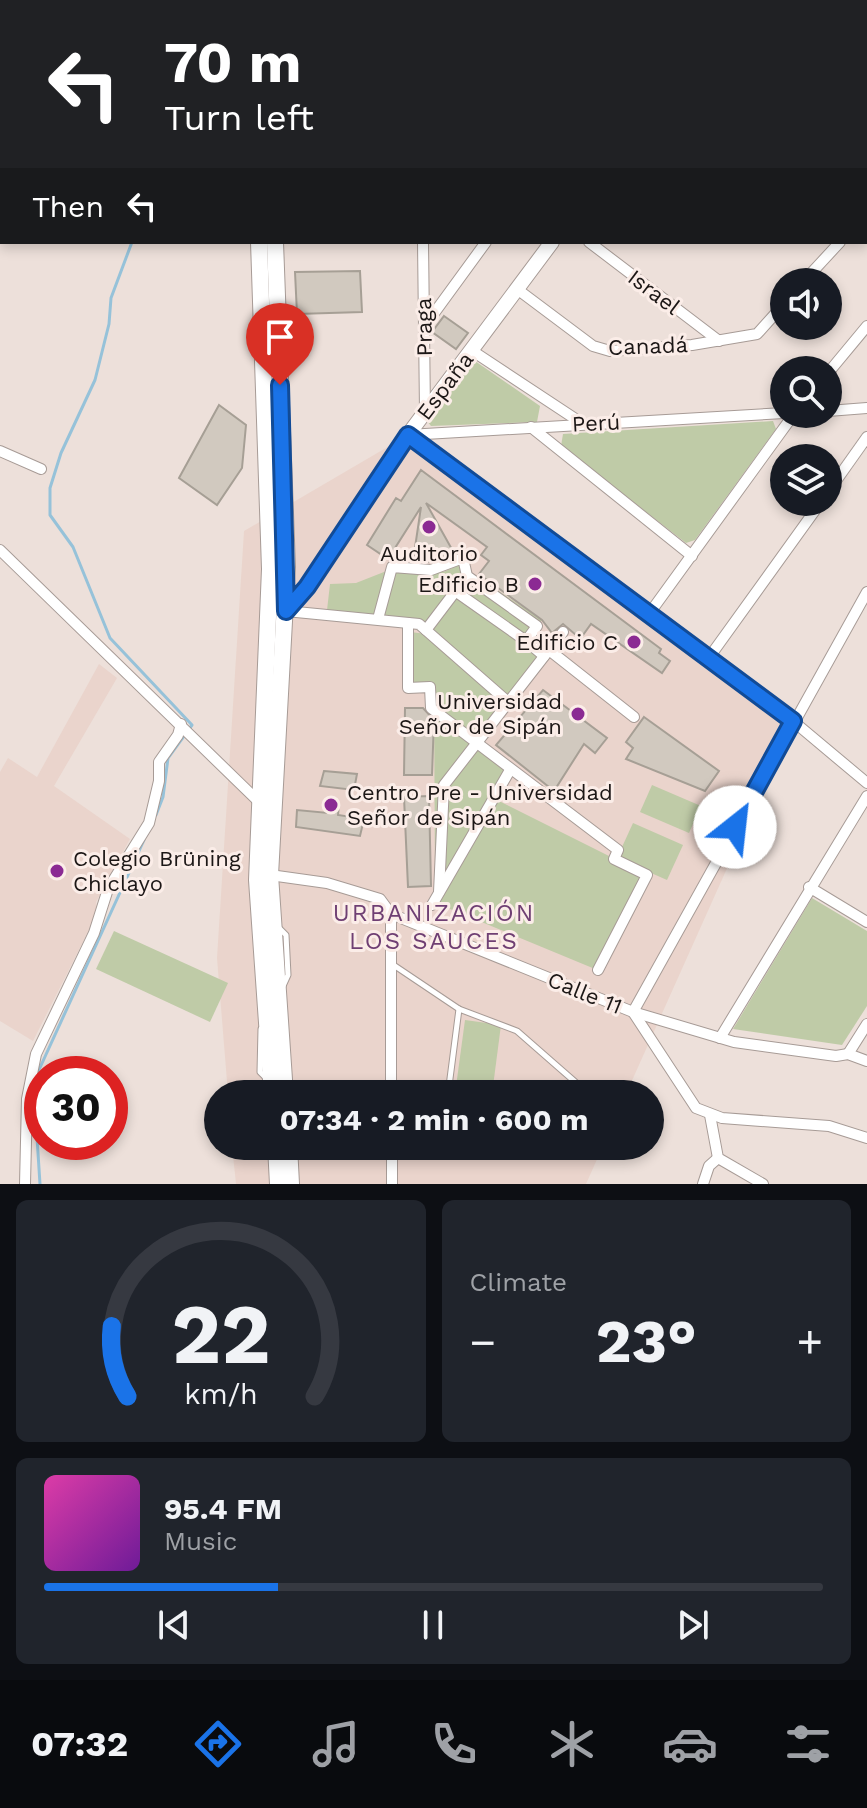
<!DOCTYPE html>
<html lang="en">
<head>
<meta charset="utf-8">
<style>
	:root { --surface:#171b24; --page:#20242c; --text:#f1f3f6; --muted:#9ea1a6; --line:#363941; --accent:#1a73e8 }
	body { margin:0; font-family:"Work Sans",sans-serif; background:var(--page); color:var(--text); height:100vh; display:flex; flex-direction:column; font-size:30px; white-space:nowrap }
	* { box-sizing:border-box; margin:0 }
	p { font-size:26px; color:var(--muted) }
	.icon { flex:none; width:44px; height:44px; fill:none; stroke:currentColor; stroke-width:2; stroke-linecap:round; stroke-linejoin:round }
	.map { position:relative; height:1184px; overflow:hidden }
	.sheet { display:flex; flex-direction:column; gap:16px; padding:16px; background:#0d0f14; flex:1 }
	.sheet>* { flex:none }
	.guide { position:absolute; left:0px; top:0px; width:868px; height:244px; box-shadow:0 4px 12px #0003; background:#202124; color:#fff; overflow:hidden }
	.fabs { position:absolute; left:770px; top:268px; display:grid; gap:16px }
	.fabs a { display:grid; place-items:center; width:72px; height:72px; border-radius:50%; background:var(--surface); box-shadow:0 4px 12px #0003; font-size:40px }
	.speed { position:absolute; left:24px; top:1056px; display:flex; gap:16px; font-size:40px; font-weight:700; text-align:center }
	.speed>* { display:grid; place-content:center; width:104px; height:104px; border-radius:50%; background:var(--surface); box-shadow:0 4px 12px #0003; line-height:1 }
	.speed .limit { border:12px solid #d22; background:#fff; color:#111 }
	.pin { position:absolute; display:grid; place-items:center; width:68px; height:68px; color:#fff; margin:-82px -34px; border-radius:50% 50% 50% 0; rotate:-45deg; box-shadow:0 0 8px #0007 }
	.pin .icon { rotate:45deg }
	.me { position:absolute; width:88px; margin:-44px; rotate:29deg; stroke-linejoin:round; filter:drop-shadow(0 0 6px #0008) }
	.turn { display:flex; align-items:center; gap:28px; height:168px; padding:0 32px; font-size:36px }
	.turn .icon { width:104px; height:104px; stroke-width:2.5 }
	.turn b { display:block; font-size:56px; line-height:68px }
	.then { display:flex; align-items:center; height:76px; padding:0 32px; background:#0003; gap:16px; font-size:30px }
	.big { font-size:60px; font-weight:700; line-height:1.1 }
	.sheet .card { flex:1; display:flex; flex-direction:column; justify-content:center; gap:12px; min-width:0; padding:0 28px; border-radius:12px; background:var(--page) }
	.sheet .dial { align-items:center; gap:0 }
	.dial svg { height:208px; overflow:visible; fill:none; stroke:var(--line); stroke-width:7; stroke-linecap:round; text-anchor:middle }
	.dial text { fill:var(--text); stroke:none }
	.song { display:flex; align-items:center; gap:24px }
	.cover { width:96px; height:96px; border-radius:12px; background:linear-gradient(135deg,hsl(320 70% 55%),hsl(280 70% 35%)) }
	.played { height:8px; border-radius:4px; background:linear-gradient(90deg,var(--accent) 30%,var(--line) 30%) }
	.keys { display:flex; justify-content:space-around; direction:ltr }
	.heat { display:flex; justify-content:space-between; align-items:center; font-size:44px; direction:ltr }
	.sheet .tiles { flex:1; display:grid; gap:16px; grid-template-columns:1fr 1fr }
	.card:last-child { grid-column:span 2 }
	.trip { position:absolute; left:204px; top:1080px; width:460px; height:80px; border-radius:40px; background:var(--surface); box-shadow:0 4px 12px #0003; font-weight:700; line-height:80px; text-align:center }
	.tab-bar { display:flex; height:128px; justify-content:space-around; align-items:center; background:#090b0e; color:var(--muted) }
	.tab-bar .icon { width:56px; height:56px }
	.tab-bar .on { color:var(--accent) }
	.tab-bar b { font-size:36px; color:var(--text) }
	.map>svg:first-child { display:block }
</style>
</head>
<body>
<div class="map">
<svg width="867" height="1184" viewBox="0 0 867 1184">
	<rect width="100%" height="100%" fill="#ede0da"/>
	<g fill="#ead4cc">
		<polygon points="408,435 793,721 626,1094 228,1094 217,958 244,531"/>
		<polygon points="99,664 117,678 54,786 130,839 96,902 97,909 89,930 33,1041 0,1021 0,772 8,758 37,777"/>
		<polygon points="232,1146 603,1146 586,1184 236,1184"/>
	</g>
	<g fill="#bfcba7">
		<polygon points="475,361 540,406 537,422 431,426 427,421 469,362"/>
		<polygon points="773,421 776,429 695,540 686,543 561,446 563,434"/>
		<polygon points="462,564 468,569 424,630 326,619 330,584 356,583 389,570 443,572"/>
		<polygon points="472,573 542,620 523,645 539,657 470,743 506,771 444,877 435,880 434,684 411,684 410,632 427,634"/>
		<polygon points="652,785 701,806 689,833 640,812"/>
		<polygon points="497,800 647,875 595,969 438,904"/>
		<polygon points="633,823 683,845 667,880 617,858"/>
		<polygon points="812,898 867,931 867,1006 842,1045 733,1029"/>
		<polygon points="114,931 228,983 210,1022 96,969"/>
		<polygon points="465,1020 501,1025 492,1094 455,1094"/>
	</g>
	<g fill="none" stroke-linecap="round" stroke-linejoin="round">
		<g stroke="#96c2d9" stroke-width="3">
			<polyline points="230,2 231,0"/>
			<polyline points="132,242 111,298 109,324 95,380 61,453 50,488 50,515 73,547 110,638 192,725 168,758 163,797 156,815"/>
			<polyline points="40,1184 34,1091 38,1072 144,840"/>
		</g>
	</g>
	<g fill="#d1c9bf" stroke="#a69f95" stroke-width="2">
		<polygon points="360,271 362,312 297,314 295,272"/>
		<polygon points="444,316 468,333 456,349 432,332"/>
		<polygon points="219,405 246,425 242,468 217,505 179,478"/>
		<polygon points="421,470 661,649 659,653 670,661 662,673 591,624 583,635 576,635 563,624 552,633 542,620 479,574 489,561 481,555 487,547 426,503 454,553 430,562 413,561 421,507 388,559 367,545 396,498 401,501"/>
		<polygon points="543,690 607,738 595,753 584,744 554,791 496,745"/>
		<polygon points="405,708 423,708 434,720 432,775 404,775"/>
		<polygon points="644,717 719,771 705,791 626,759 633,748 626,742"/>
		<polygon points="324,771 357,774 354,790 320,786"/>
		<polygon points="429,796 431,886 408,887 404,797"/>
		<polygon points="329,804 339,805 338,815 364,819 360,836 296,827 297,810 328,813"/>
	</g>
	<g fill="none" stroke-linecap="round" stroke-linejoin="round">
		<g stroke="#a79b96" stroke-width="7">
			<g id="lane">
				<polyline points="279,928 286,935 288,975 283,986"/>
				<polyline points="392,964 459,1009 517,1031 589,1094"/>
				<polyline points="261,1029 260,1072 265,1077"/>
				<polyline points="448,1094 459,1009"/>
			</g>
		</g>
		<g stroke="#a79b96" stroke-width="12">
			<g id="street">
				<polyline points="281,0 281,2"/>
				<polyline points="508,0 510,2"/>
				<polyline points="866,107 867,106"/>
				<polyline points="866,213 867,212"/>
				<polyline points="423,242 425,412"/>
				<polyline points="589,242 719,341"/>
				<polyline points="803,282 840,242"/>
				<polyline points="517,289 593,346 610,351 692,345 757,334 784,304"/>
				<polyline points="424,327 486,242"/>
				<polyline points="471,350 583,424"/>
				<polyline points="828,373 867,326"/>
				<polyline points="828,411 867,408"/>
				<polyline points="531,427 692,556"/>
				<polyline points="408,435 793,721 867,783"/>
				<polyline points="408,435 784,413"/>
				<polyline points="0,451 41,469"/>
				<polyline points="828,492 867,437"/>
				<polyline points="0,550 259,802"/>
				<polyline points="455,591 526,641"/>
				<polyline points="867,592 633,1012 696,1108 722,1118 829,1126 867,1138"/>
				<polyline points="286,611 419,624 508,702"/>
				<polyline points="649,614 794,414"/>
				<polyline points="378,619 392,567 431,570 463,558 467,576 537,626 526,641 544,656"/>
				<polyline points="408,623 408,688 430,687 431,708 618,850 614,859 647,875 598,970"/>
				<polyline points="426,630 467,576"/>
				<polyline points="549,650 634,717"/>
				<polyline points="708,659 821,502"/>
				<polyline points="270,875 327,883 380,899 391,914 633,1012 734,1042 836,1056 848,1054 867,1061"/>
				<polyline points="809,887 867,922"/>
				<polyline points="439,892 444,785 563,632"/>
				<polyline points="432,905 510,770"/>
				<polyline points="720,1038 867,796"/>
				<polyline points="848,1054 867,1024"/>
				<polyline points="391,1094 391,914"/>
				<polyline points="710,1115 718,1158 763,1184"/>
				<polyline points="392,1146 392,1184"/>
				<polyline points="25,1184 27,1099 36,1054 94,933 108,889 149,823 159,781 159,762 178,735 181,724"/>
				<polyline points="703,1184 709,1166 718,1158"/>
			</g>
		</g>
		<g stroke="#a79b96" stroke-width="16">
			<g id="secondary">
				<polyline points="833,0 837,2"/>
				<polyline points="686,2 688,0"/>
				<polyline points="866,23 867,24"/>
				<polyline points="286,611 307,587 393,455 552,242"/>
			</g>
		</g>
		<g stroke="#a79b96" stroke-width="18">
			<g id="primary">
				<polyline points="251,0 252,2"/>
				<polyline points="268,0 268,2"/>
				<polyline points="259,242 270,569 257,880 272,1094"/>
				<polyline points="275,242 287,567 270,875 285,1094"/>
				<polyline points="276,1146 278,1184"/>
				<polyline points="289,1146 291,1184"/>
			</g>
		</g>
		<use href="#lane" stroke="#fff" stroke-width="5"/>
		<use href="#street" stroke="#fff" stroke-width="10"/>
		<use href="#secondary" stroke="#fff" stroke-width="14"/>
		<use href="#primary" stroke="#fff" stroke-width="16"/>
	</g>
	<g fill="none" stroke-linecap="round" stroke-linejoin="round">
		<g stroke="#114b97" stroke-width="20">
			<polyline id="route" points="280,385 286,611 307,587 408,435 793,721 735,827"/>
		</g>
		<use href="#route" stroke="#1a73e8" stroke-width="14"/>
	</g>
	<g fill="#8b2a93" stroke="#fbede8" stroke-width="3">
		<circle cx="429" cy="527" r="8"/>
		<circle cx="535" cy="584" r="8"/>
		<circle cx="634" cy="642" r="8"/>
		<circle cx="578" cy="714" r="8"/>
		<circle cx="331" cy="805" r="8"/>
		<circle cx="57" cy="871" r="8"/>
	</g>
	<g text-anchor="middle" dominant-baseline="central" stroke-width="6" stroke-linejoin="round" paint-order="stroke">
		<g font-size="22" fill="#1c1716" stroke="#fbede8">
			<text transform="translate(654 292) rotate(37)">Israel</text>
			<text transform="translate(424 327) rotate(-91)">Praga</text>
			<text transform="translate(648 346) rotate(-2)">Canadá</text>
			<text transform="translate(445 386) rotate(-53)">España</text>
			<text transform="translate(596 423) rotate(-3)">Perú</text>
			<text transform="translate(585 993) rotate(22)">Calle 11</text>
		</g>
		<g font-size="22" fill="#1c1716" stroke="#fbede8" text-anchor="end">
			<text x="429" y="553" text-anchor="middle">Auditorio</text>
			<text x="519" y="584">Edificio B</text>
			<text x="618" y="642">Edificio C</text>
			<text x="562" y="701">Universidad<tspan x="562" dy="25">Señor de Sipán</tspan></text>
			<text x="347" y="792" text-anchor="start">Centro Pre - Universidad<tspan x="347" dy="25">Señor de Sipán</tspan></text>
			<text x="73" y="858" text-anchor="start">Colegio Brüning<tspan x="73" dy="25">Chiclayo</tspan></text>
		</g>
		<g font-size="24" letter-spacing="2" fill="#6f3f73" stroke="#fbede8">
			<text x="434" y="913">URBANIZACIÓN<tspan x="434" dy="28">LOS SAUCES</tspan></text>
		</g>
	</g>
</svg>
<div class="fabs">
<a><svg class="icon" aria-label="sound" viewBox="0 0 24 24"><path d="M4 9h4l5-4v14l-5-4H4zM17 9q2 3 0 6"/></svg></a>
<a><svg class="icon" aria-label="search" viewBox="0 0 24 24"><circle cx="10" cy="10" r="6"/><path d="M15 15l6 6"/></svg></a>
<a><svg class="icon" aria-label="layers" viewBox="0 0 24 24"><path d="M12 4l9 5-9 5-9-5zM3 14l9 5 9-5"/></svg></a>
</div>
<div class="speed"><div class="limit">30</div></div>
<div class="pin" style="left:280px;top:385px;background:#d93025"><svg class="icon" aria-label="arrive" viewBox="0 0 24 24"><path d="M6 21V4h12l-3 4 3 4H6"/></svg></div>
<svg class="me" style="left:735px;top:827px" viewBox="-20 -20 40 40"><circle r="19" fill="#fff"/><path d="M0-13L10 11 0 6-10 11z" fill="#1a73e8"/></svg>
<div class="trip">07:34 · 2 min · 600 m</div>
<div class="guide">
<div class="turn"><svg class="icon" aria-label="left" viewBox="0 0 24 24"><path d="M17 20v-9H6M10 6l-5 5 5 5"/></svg><div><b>70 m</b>Turn left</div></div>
<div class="then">Then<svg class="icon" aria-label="left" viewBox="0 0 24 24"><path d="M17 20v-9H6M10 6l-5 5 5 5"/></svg></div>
</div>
</div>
<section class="sheet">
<div class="tiles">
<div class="card dial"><svg viewBox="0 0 100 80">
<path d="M14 69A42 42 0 1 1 86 69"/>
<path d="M14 69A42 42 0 0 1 8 42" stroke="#1a73e8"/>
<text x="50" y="56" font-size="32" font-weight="700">22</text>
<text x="50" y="72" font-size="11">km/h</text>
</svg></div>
<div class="card"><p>Climate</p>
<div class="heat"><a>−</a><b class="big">23°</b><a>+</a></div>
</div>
<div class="card">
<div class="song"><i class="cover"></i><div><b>95.4 FM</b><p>Music</p></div></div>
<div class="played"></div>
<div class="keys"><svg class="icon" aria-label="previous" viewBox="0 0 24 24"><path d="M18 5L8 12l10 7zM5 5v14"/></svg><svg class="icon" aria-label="pause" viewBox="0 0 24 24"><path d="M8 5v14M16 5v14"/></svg><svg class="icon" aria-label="next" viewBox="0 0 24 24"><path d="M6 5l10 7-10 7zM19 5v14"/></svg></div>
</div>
</div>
</section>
<nav class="tab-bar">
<b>07:32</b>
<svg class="icon on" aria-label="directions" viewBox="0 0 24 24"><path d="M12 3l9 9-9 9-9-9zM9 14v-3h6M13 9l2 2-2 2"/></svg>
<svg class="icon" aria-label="music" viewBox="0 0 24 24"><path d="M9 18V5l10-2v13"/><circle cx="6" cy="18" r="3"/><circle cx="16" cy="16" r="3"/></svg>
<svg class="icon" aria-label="phone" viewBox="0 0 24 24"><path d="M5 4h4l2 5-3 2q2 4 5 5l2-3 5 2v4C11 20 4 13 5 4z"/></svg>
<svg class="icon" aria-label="climate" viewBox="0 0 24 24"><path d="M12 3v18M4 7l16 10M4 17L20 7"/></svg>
<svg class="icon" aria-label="car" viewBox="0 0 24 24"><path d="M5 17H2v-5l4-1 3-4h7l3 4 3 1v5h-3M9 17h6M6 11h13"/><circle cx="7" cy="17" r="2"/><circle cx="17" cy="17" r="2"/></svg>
<svg class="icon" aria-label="filters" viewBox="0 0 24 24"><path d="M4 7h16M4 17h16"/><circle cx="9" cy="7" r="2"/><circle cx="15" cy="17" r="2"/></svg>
</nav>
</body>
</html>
